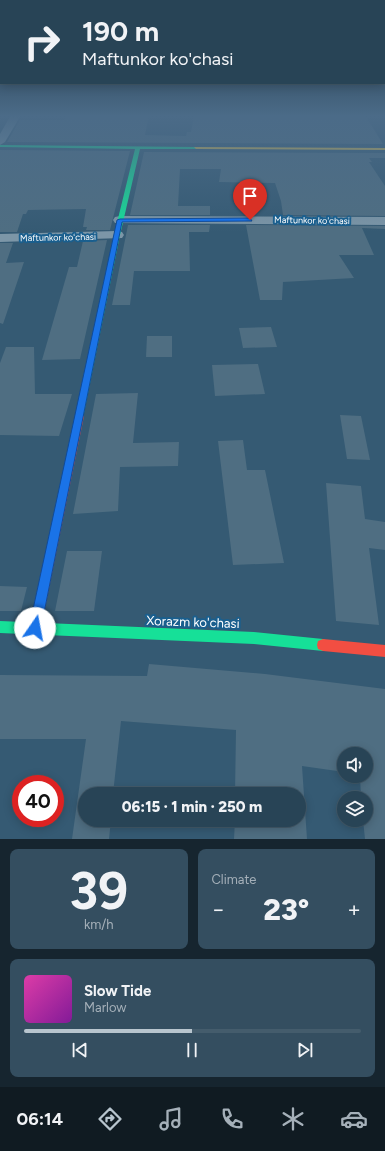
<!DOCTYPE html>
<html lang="en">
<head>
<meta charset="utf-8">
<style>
	:root { --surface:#284456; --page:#344e60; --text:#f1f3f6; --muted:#a5b0b9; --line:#445c6c; --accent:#b8c5ce }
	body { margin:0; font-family:Figtree,sans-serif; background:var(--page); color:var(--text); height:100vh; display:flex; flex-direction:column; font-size:15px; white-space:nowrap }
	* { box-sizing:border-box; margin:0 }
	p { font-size:13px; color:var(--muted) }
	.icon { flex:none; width:22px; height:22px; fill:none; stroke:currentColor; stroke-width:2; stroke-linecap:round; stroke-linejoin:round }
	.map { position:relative; height:839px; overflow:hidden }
	.sheet { display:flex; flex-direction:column; gap:10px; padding:10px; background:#16252f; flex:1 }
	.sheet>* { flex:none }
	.top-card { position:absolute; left:0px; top:0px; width:385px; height:84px; box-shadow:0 2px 10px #0003,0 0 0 1px var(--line); background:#284456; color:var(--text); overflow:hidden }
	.controls { position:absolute; left:337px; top:747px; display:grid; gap:8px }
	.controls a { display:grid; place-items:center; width:36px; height:36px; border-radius:50%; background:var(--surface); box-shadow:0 2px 10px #0003,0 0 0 1px var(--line); font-size:20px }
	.speed { position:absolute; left:12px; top:775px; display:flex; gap:8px; font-size:20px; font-weight:700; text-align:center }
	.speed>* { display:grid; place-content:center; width:52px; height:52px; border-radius:50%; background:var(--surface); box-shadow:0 2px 10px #0003,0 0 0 1px var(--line); line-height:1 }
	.speed .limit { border:6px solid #d22; background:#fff; color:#111 }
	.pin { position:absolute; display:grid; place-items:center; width:34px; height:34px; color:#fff; margin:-41px -17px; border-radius:50% 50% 50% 0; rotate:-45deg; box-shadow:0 0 4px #0007 }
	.pin .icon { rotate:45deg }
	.me { position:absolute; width:44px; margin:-22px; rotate:12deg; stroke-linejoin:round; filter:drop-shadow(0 0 3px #0008) }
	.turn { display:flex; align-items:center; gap:14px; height:84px; padding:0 16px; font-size:18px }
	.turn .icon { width:52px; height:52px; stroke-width:2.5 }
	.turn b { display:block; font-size:28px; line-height:34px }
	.big { font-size:30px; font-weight:800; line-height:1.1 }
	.sheet .tile { flex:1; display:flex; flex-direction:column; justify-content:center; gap:6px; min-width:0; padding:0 14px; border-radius:8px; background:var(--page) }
	.sheet .dial { align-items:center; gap:0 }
	.dial b { font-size:52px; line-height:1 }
	.song { display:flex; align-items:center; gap:12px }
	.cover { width:48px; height:48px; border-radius:6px; background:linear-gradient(135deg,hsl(320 70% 55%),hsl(290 70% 35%)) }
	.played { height:4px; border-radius:2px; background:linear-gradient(90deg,var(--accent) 50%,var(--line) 50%) }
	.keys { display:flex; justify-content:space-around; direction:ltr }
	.heat { display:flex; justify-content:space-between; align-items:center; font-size:22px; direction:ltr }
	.sheet .tiles { flex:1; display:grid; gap:10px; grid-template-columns:1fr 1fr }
	.tile:last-child { grid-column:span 2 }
	.trip { position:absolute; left:78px; top:787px; width:228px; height:40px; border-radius:20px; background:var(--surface); box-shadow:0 2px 10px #0003,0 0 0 1px var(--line); font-weight:800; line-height:40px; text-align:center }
	.menu { display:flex; height:64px; justify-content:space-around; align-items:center; background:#101b22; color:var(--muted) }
	.menu .icon { width:28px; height:28px }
	.menu .selected { color:var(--accent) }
	.menu b { font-size:18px; color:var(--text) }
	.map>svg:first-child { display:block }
</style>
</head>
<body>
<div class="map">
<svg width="385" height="839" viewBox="0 0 385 839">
	<rect width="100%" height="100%" fill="#355a73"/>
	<g fill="#4f6e82">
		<polygon points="67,115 149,115 145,135 186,136 187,132 191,132 194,115 365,115 383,144 7,142 20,120 64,120"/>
		<polygon points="0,150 130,151 110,230 86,230 87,227 83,227 86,209 28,210 26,214 23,214 17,232 0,232"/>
		<polygon points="144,152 385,153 385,158 369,158 372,162 369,162 385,186 385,216 283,215 281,201 275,183 219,182 221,169 180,169 178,206 210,206 210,215 130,215"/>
		<polygon points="128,225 210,225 209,232 189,232 190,271 134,271 130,305 112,305"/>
		<polygon points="246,225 385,226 385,229 362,228 374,255 339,255 354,278 283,282 282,300 260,300"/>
		<polygon points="107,240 80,359 42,360 69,267 77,267 83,241"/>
		<polygon points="0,243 13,243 6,263 24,262 3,324 0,323"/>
		<polygon points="271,327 277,347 243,348 239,328"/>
		<polygon points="147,336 172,336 172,357 146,357"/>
		<polygon points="6,347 34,347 35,394 72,394 59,436 0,435 0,363"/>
		<polygon points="258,364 265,394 215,396 212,365"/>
		<polygon points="138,393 133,443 179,442 178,466 120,467 118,511 73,514 96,394"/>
		<polygon points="340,415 361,416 370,460 347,459"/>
		<polygon points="243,440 247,470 265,470 284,563 233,565 218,441"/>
		<polygon points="326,483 361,486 365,519 385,522 385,550 369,548 379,625 336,621"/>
		<polygon points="67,551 102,551 94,611 55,611"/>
		<polygon points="0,586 27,587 21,611 0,611"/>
		<polygon points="149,664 265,674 385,689 385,839 365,839 363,820 366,820 366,798 361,798 360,776 366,776 366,754 344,754 344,772 302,766 307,839 234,839 235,820 299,820 299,794 235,794 236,730 121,721 113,794 85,794 85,820 111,820 109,839 72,839 86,739 0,739 0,675 147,676"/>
	</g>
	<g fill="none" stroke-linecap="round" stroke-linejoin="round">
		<g fill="#7c96a7" fill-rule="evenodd">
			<polygon points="11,115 21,115 5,142 0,145 0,134"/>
			<polygon points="120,216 385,217 385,225 115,223 113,220 115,217"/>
			<polygon points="117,231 122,232 124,235 122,238 0,242 0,234"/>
		</g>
		<g fill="#16e098" fill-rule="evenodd">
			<polygon points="0,145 196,147 198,148 196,149 140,149 120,235 83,418 77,418 76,416 114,235 135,149 0,147"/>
			<polygon points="0,621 254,632 323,639 328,641 329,645 328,649 323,651 254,644 0,633"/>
		</g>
		<polygon fill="#ffcf43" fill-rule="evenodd" points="194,147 385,148 385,150 196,149"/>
		<g fill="#f24e42" fill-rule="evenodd">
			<polygon points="80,413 84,416 41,628 39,632 35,634 31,632 29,628 76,416"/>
			<polygon points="323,639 385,645 385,657 323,651 318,649 317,645 318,641"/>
		</g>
	</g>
	<linearGradient id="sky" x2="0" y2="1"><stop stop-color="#1d323f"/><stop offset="0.5" stop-color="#4b6b88"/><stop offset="1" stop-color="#4b6b88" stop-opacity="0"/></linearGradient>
	<rect width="385" height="232" fill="url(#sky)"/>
	<polygon fill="#1a73e8" stroke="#114b97" points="250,218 252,221 122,222 41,628 40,633 35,635 31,633 29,628 117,220 120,219"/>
	<g text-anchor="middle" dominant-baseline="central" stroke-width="4" stroke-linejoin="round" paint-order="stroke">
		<g font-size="9" fill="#fff" stroke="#1a5f8e">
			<text transform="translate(312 220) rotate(1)">Maftunkor ko'chasi</text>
			<text transform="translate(58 237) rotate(-1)">Maftunkor koʻchasi</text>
		</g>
		<g font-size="13" fill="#fff" stroke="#1a5f8e">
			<text transform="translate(193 622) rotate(2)">Xorazm ko'chasi</text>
		</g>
	</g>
</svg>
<div class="controls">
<a><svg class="icon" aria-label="sound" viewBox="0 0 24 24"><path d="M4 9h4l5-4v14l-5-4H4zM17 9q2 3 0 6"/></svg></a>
<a><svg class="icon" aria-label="layers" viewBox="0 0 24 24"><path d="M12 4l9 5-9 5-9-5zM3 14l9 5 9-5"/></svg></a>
</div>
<div class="speed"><div class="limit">40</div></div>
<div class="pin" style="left:250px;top:220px;background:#d93025"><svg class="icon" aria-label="arrive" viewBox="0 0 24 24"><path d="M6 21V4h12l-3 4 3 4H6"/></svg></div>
<svg class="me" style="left:35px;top:628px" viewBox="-20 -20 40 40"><circle r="19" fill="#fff"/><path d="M0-13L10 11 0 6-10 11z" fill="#1a73e8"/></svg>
<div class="trip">06:15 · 1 min · 250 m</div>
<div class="top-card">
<div class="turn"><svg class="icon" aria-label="right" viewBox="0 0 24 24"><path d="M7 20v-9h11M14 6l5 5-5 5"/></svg><div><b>190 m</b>Maftunkor ko'chasi</div></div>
</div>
</div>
<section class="sheet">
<div class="tiles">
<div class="tile dial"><b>39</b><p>km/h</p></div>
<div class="tile"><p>Climate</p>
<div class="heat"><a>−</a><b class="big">23°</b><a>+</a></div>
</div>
<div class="tile">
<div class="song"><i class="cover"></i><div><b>Slow Tide</b><p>Marlow</p></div></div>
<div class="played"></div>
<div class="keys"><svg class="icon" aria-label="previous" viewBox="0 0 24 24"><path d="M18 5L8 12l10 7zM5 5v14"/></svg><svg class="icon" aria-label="pause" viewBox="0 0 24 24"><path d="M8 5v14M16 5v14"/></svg><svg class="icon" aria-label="next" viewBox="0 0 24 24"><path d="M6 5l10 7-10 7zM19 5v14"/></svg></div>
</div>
</div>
</section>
<nav class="menu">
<b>06:14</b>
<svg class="icon selected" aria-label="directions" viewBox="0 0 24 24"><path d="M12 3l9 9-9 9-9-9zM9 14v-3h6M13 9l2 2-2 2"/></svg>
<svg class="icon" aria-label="music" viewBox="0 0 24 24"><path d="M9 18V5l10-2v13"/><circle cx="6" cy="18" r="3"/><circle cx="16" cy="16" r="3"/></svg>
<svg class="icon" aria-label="phone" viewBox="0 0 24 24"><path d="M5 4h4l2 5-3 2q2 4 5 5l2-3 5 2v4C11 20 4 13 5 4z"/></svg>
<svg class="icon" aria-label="climate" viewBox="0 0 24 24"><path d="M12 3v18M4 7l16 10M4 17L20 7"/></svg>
<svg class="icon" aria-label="car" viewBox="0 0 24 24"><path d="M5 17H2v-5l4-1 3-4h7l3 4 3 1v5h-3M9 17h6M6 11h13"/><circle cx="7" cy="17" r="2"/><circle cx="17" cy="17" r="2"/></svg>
</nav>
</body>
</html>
